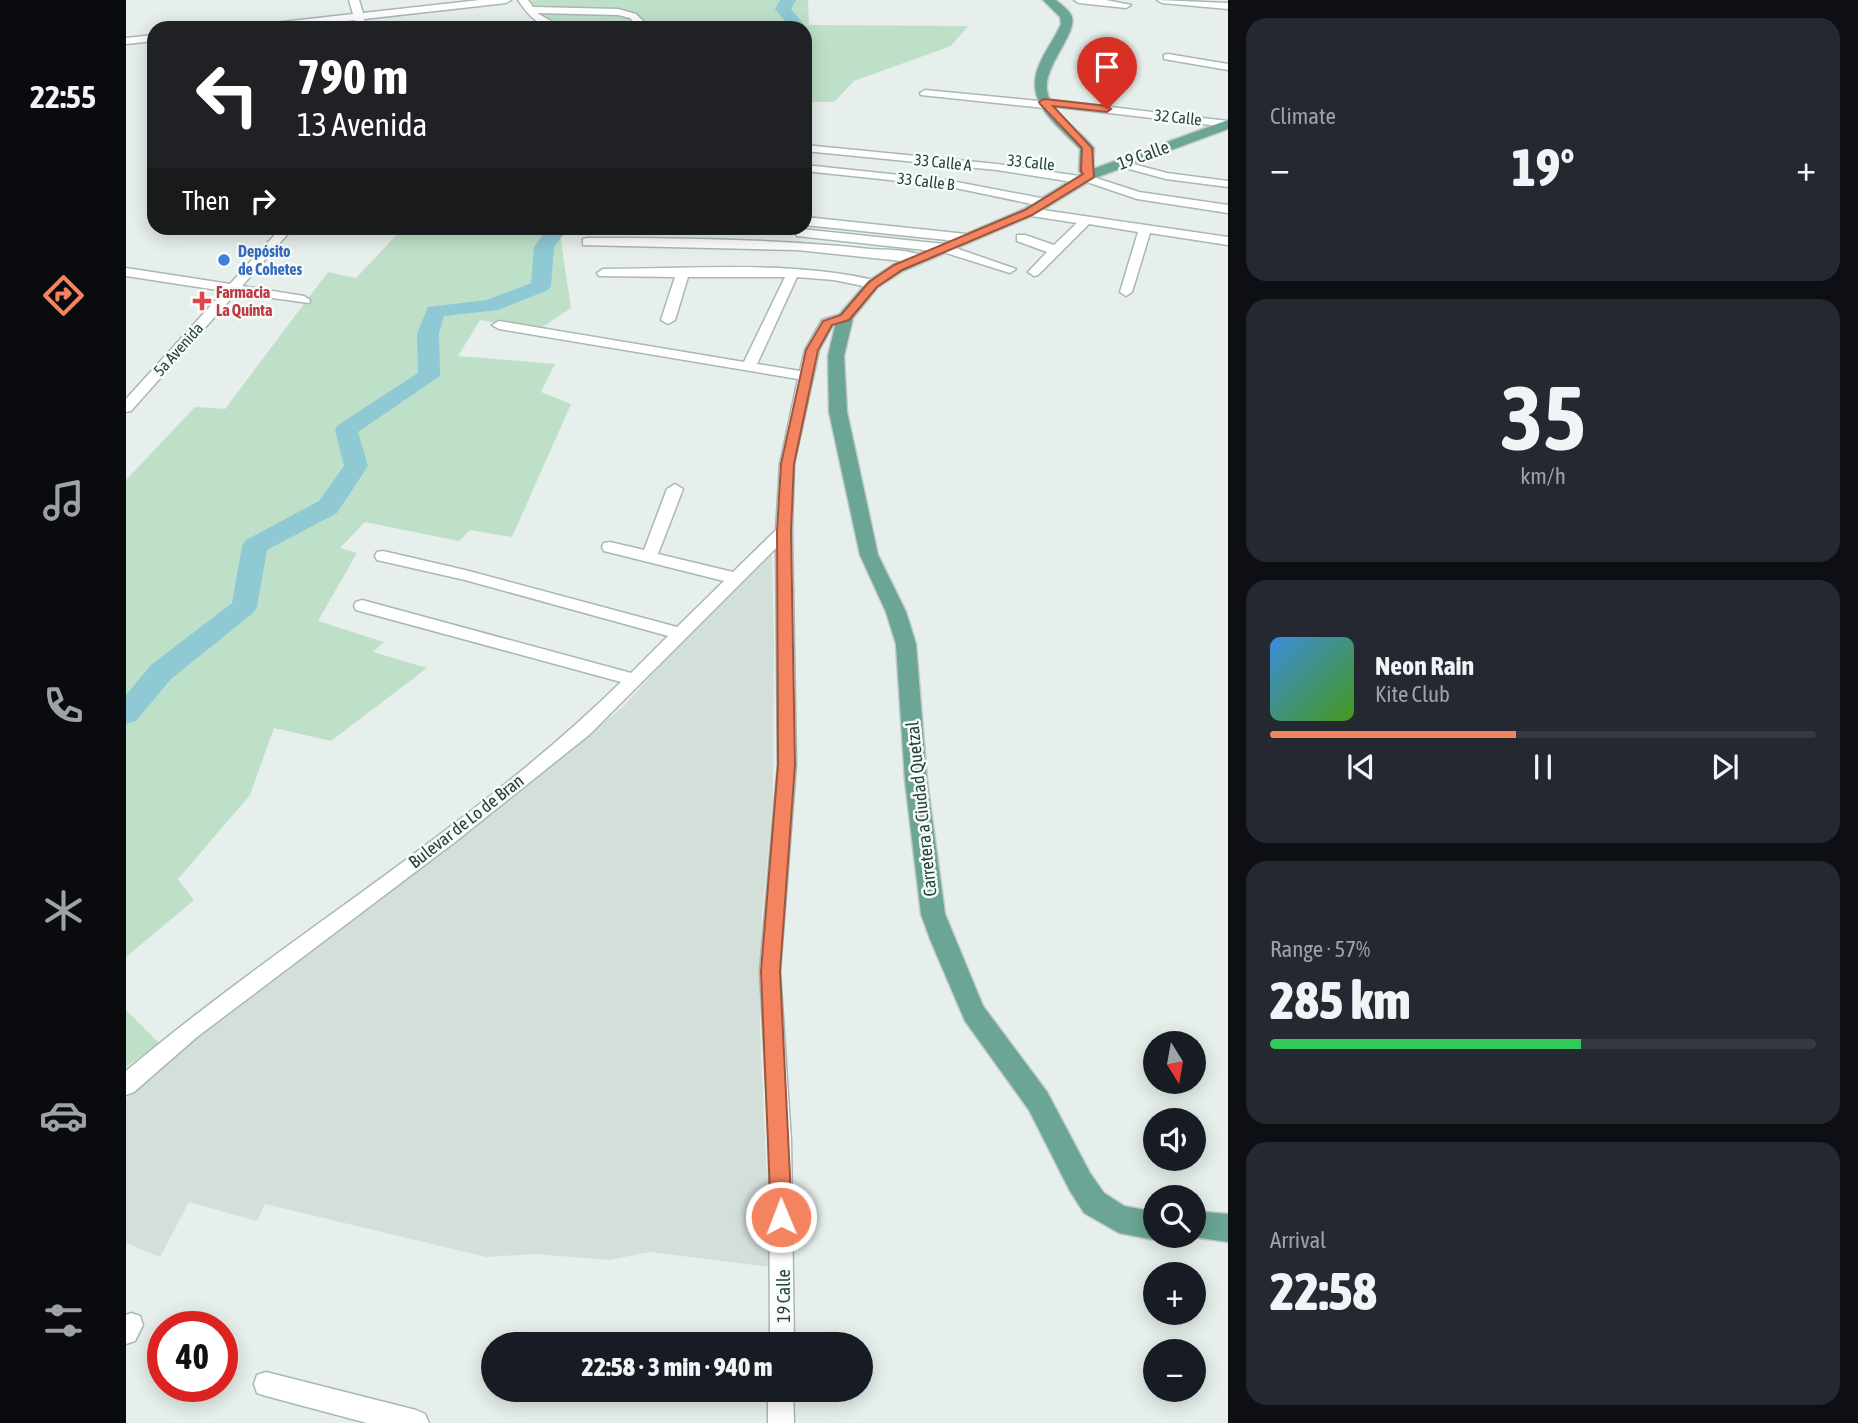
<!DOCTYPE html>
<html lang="en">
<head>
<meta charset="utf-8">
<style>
	:root { --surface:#171b24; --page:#242831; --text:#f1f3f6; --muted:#9ea1a6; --line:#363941; --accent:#f4845f }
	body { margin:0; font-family:"Asap Condensed",sans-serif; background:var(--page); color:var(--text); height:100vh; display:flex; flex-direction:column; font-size:26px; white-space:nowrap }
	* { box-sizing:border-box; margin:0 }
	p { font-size:23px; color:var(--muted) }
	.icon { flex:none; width:38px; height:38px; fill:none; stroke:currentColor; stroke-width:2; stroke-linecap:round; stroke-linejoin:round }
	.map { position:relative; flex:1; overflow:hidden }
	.panel { display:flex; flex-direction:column; gap:18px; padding:18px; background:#0d0f14; width:630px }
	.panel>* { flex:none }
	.hud { position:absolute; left:21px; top:21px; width:665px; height:214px; border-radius:21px; box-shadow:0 4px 18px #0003; background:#202124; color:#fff; overflow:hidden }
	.needle { width:46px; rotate:169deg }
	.tools { position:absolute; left:1017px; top:1031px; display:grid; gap:14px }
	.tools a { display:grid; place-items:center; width:63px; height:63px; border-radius:50%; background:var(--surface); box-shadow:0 4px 18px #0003; font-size:35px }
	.speed { position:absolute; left:21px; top:1311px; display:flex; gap:14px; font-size:35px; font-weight:700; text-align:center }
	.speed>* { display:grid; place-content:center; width:91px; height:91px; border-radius:50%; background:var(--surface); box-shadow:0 4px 18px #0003; line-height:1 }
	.speed .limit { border:10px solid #d22; background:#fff; color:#111 }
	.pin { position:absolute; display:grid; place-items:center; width:60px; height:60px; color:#fff; margin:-72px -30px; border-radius:50% 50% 50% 0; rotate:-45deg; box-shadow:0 0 7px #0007 }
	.pin .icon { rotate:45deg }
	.me { position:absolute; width:77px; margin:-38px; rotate:359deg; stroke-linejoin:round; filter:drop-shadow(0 0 5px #0008) }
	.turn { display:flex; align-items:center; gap:24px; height:147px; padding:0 35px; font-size:32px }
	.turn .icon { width:91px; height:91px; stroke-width:2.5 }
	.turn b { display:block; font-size:49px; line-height:60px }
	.then { display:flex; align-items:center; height:66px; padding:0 35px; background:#0003; gap:14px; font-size:26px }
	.big { font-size:52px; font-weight:800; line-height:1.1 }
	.panel .widget { flex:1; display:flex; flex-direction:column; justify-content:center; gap:10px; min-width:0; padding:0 24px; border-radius:21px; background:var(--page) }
	.panel .dial { align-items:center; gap:0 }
	.dial b { font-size:91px; line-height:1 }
	.song { display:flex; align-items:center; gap:21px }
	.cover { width:84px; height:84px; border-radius:10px; background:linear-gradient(135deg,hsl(210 70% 55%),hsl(100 70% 35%)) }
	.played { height:7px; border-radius:4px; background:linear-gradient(90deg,var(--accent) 45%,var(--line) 45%) }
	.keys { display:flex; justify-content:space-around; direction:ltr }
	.heat { display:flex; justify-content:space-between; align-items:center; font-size:38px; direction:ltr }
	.charge { height:10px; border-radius:5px; background:linear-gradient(90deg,#34c759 57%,var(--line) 0) }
	.trip { position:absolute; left:355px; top:1332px; width:392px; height:70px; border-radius:35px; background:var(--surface); box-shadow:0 4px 18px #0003; font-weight:800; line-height:70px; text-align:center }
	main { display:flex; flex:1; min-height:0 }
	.tabs { display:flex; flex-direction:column; width:126px; justify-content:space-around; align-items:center; background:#090b0e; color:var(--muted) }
	.tabs .icon { width:49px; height:49px }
	.tabs .active { color:var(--accent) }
	.tabs b { font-size:32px; color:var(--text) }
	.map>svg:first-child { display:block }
</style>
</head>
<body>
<main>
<nav class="tabs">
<b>22:55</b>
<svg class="icon active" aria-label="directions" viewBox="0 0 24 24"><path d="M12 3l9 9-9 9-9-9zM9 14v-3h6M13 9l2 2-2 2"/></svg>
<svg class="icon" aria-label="music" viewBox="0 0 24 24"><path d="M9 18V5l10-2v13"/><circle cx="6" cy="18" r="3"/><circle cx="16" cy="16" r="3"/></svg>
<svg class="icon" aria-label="phone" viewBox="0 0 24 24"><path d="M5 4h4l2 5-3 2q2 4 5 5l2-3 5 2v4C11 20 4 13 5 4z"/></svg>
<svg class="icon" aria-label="climate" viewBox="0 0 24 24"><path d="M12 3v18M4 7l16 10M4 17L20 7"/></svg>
<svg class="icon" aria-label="car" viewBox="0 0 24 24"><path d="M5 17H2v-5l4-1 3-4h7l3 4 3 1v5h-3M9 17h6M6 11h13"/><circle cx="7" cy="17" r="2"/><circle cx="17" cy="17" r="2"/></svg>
<svg class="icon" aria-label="filters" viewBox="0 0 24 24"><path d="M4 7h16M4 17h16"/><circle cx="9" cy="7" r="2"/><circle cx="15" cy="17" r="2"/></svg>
</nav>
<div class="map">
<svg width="1102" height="1423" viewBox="0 0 1102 1423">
	<rect width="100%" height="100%" fill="#e6efeb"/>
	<polygon fill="#d4dfda" points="646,554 648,642 647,801 636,915 634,1030 645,1267 524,1252 483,1260 409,1254 360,1257 139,1204 131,1221 63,1202 34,1257 0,1243 0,1099 83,1027 303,862 498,706 575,620"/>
	<g fill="#bfe0c8">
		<polygon points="411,0 682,0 683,25 842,26 825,46 728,81 708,102 679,102 679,28 434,28 412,15 401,1"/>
		<polygon points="277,228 433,228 445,308 412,330 354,320 332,356 429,364 415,392 445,404 386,537 344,530 333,541 239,522 214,548 231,553 192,621 258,642 247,652 301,668 205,741 148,728 124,795 52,879 68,900 0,957 0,480 69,407 99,409 202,272 230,278"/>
		<polygon points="0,1010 33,1043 0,1067"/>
	</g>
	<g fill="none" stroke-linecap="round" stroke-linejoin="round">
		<g fill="#8ec9d4" fill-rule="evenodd">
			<polygon points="654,0 670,0 665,9 681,28 679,31 679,28 665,28 649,9"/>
			<polygon points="422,228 442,228 428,247 425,286 422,290 372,310 318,316 313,333 314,376 232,432 242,466 211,513 141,550 131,607 127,613 45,679 10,721 0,724 0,695 25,665 106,603 116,546 120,540 193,501 218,466 209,430 212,425 292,373 291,333 302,307 361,300 405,283 408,247"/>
		</g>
	</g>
	<polygon fill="#bbcac4" stroke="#838d89" stroke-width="2" points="125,23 126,28 112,28 112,24"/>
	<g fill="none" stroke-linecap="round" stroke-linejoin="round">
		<g stroke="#a8b8b2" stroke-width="3">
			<g id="minor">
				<polygon points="223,0 233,0 237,13 354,0 385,0 380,3 238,19 241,28 231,28 229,20 156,28 125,28 130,25 227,14"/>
				<path d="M 392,0 L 402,0 L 407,7 L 492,9 L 510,14 L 524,28 L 513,28 L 504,18 L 492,15 L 411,13 L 437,28 C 414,28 404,18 392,0 Z"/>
				<polygon points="948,0 980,0 1005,5 1000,8 953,3"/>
				<polygon points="1031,0 1102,3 1102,9 1036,3"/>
				<polygon points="28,35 28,41 0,44 0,38"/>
				<polygon points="1042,54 1102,64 1102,70 1038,59 1038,55"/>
				<polygon points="799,90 912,101 917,99 1102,121 1102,127 924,106 919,108 795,95 794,93"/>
				<polygon points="679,145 871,164 953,176 958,174 1013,192 1102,205 1102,213 1011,199 958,181 953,183 871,170 679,151"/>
				<polygon points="992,160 1041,173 1102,181 1102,187 1040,179 988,165 986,163"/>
				<polygon points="679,165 820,180 920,199 926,203 920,207 820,186 679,171"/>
				<polygon points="903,208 1102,237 1102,245 1024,233 1006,292 1000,296 994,292 1012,232 963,224 912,275 908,276 902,272 921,252 891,241 891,235 899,235 928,245 951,223 899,215 899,209"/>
				<polygon points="679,217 840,234 846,238 840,242 679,225"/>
				<polygon points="155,228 167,228 116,286 178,296 184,300 183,303 110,293 5,411 0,412 0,399 98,291 0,276 0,268 104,284"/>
				<polygon points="675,229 818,244 890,269 884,273 817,252 671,236 671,230"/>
				<path d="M 461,238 C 556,238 650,239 744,249 C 760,250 789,249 801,259 L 795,263 L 671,250 L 457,245 L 457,239 Z"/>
				<path d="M 477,269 C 567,269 663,260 752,281 L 753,284 L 747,288 L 708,280 L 671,277 L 631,364 L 674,371 L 679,350 L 696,320 L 719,313 L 726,317 L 706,326 L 693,350 L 668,464 L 666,531 L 670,765 L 654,971 L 665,1140 L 668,1344 L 644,1344 L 643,1140 L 634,971 L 652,765 L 650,548 L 463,735 L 329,842 L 71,1037 L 8,1092 L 0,1095 L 0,1071 C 160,936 345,829 495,682 L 230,610 L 228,606 L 230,602 L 236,600 L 505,673 L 542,636 L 339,580 L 251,560 L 249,556 L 251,552 L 257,551 L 339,570 L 551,627 L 598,581 L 478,551 L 476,547 L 478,543 L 484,542 L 518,550 L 541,489 L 549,484 L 557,489 L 532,554 L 607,572 L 650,530 L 654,464 L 672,379 L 373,329 L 366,325 L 373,321 L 618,362 L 659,277 L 562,277 L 549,320 L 542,324 L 535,320 L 549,277 L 473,276 L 471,273 Z"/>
				<polygon points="5,1313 14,1316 17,1325 9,1341 0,1344 0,1315"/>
				<polygon points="140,1372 290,1410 299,1414 303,1423 241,1423 140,1396 131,1393 128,1384 131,1375"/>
				<polygon points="642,1390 667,1390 668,1423 642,1423"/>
			</g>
		</g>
		<g stroke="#c2cac8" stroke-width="3">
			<g id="major">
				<path d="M 917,0 L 930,0 C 934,4 942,9 945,15 C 954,31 917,66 921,90 C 924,114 954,130 968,148 L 967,169 L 1102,120 L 1102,129 L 969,178 L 908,215 L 777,271 L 752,287 L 727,318 L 718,356 L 721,412 L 752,555 L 780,612 L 790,644 L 801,781 L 819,914 L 857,1006 L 921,1092 L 964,1173 L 978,1193 L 998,1206 L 1029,1212 L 1029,1236 L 1039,1236 L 1029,1240 L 993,1233 L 958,1213 L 944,1191 L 903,1110 L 839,1021 L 804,939 L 795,914 L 779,781 L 770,644 L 760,612 L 734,555 L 703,412 L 702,356 L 711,317 L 742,281 L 767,265 L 898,209 L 955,174 L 953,171 L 954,149 C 930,123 896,102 914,63 C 920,49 929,38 935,24 L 934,17 Z"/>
				<polygon points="1068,1211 1102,1214 1102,1242 1060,1236 1068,1236"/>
			</g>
		</g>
		<use href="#minor" fill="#fff" fill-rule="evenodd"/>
		<use href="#major" fill="#6aa596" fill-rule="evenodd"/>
	</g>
	<polygon fill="#f4845f" stroke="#9f563e" stroke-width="2" points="918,99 981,106 985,109 981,112 927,106 966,148 968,177 906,215 776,270 751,287 723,320 706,325 692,350 668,464 665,531 669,765 654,971 666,1217 663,1224 655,1227 648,1224 645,1217 635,971 652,765 651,531 655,464 680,350 697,321 715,315 743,282 768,265 899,210 957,174 955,171 956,148 914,104 913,102"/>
	<circle fill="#3f7fe0" stroke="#f7fbf9" stroke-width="2.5" cx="98" cy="260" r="7"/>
	<path fill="#e0444e" stroke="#f7fbf9" stroke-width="2.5" d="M72.5 290.5h7v7h7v7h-7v7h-7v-7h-7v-7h7z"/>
	<g text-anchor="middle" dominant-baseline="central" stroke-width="5" stroke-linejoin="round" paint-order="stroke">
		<g font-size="16" fill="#24423a" stroke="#f7fbf9">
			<text transform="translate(1052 117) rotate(6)">32 Calle</text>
			<text transform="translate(817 162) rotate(6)">33 Calle A</text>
			<text transform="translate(905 162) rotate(6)">33 Calle</text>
			<text transform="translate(800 181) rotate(7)">33 Calle B</text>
			<text transform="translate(52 349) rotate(-48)">5a Avenida</text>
		</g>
		<g font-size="16" font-weight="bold" fill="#366cbe" stroke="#f7fbf9" text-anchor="start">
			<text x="112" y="251">Depósito<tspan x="112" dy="18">de Cohetes</tspan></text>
		</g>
		<g font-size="16" font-weight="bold" fill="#be3a42" stroke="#f7fbf9" text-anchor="start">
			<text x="90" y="292">Farmacia<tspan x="90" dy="18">La Quinta</tspan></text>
		</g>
		<g font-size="18" fill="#24423a" stroke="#f7fbf9">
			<text transform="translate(1017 155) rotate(-20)">19 Calle</text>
			<text transform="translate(795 809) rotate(-96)">Carretera a Ciudad Quetzal</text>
			<text transform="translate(340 821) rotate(-38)">Bulevar de Lo de Bran</text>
			<text transform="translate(657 1296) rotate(-90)">19 Calle</text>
		</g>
	</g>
</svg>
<div class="tools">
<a><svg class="needle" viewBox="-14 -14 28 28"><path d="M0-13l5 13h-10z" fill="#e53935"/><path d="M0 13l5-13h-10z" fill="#9ea1a6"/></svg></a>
<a><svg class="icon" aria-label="sound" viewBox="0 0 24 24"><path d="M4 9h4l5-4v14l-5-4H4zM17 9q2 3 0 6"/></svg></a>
<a><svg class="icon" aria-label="search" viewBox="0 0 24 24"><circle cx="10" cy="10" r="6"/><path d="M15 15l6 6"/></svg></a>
<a>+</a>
<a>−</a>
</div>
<div class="speed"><div class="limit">40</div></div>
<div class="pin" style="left:981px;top:109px;background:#d93025"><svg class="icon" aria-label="arrive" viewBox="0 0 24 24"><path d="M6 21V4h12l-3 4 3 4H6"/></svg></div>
<svg class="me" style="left:655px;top:1217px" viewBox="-20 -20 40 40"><circle r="17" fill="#f4845f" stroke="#fff" stroke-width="3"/><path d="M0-11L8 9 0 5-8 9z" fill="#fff"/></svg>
<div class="trip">22:58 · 3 min · 940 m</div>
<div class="hud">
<div class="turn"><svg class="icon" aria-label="left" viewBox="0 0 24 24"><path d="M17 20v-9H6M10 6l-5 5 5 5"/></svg><div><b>790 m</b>13 Avenida</div></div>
<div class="then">Then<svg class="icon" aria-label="right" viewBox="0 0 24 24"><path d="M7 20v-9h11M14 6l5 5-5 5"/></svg></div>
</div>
</div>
<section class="panel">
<div class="widget"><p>Climate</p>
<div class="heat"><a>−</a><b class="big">19°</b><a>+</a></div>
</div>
<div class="widget dial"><b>35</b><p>km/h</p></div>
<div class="widget">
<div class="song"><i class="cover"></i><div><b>Neon Rain</b><p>Kite Club</p></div></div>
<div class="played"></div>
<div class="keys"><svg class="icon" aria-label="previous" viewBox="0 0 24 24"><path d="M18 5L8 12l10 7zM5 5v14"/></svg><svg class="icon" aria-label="pause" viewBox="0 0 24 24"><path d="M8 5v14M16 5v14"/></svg><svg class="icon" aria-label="next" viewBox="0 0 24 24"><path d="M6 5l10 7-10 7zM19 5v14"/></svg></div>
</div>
<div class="widget"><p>Range · 57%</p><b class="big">285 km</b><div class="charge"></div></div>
<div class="widget"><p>Arrival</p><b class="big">22:58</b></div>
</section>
</main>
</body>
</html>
